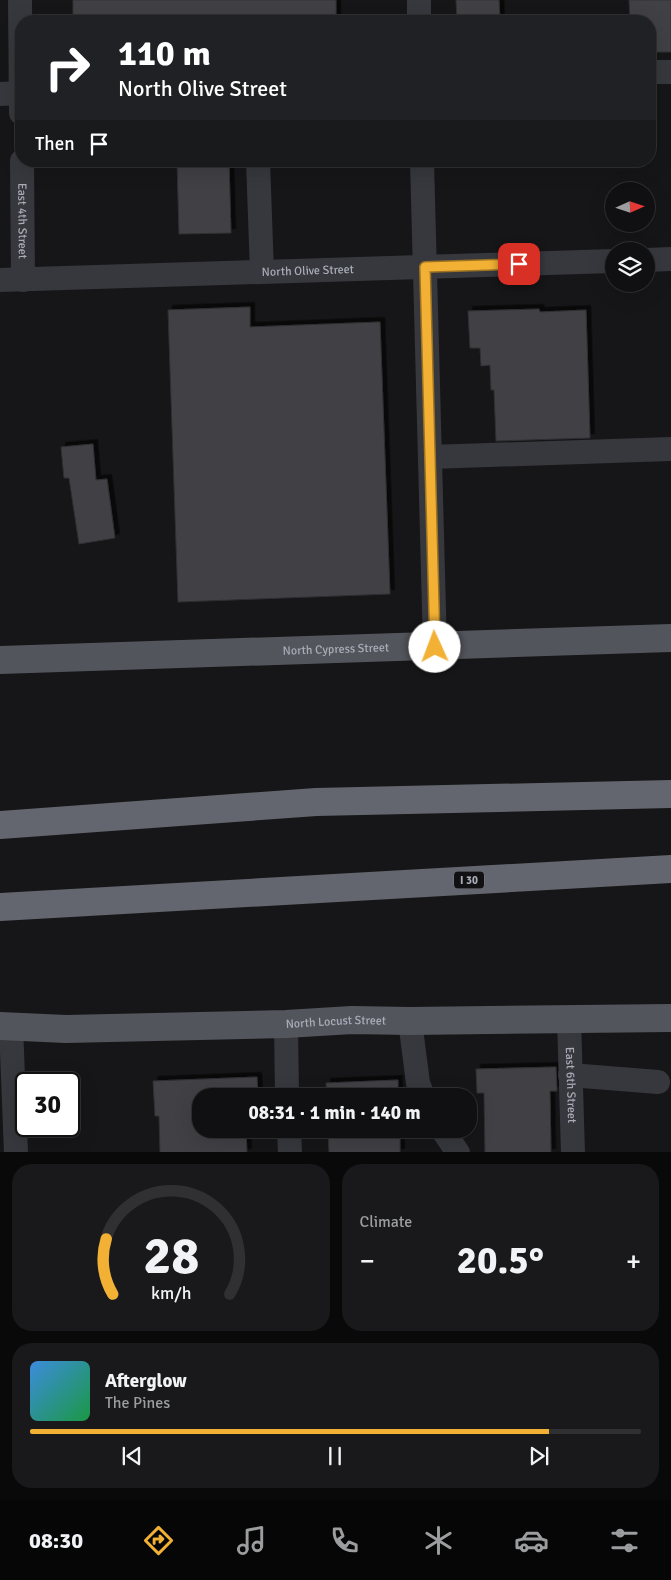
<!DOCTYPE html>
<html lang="en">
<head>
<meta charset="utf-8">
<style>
	:root { --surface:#101012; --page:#19191b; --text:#f1f3f6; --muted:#9c9d9f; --line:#303032; --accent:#f2b134 }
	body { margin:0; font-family:Signika,sans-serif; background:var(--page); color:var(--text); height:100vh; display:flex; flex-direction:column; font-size:19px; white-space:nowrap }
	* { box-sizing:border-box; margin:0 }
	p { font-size:16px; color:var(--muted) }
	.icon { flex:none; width:28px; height:28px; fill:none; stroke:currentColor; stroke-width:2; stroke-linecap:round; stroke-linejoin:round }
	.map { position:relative; height:1152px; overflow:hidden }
	.panel { display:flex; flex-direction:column; gap:12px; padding:12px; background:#09090a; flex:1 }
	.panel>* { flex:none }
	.guide { position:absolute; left:15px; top:15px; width:641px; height:152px; border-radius:20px; box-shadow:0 5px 20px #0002,0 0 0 1px var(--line); background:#202124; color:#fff; overflow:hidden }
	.needle { width:32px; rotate:87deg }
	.fabs { position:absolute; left:605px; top:182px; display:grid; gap:10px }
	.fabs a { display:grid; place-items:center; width:50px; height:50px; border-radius:50%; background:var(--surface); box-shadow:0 5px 20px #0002,0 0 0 1px var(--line); font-size:25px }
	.speed { position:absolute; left:15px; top:1072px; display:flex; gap:10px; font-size:25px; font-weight:700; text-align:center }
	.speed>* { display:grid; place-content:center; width:65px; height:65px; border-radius:50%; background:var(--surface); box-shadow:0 5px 20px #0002,0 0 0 1px var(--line); line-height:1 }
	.speed .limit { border:2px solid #111; border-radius:8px; background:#fff; color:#111 }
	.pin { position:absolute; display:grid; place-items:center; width:42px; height:42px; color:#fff; margin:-21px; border-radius:10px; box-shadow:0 2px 8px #0006 }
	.me { position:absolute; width:55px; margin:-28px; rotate:358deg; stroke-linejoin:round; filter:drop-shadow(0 0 4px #0008) }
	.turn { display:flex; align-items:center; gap:18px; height:105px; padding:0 20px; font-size:22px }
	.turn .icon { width:65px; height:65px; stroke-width:2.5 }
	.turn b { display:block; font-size:35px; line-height:42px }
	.then { display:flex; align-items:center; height:48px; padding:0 20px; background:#0003; gap:10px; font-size:19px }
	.big { font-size:38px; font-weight:700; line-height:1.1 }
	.panel .card { flex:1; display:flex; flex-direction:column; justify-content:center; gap:8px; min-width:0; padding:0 18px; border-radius:20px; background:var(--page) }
	.panel .dial { align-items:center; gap:0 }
	.dial svg { height:130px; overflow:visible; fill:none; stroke:var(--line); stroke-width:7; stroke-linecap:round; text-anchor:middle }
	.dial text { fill:var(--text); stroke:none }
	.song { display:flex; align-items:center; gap:15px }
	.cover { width:60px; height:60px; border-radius:8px; background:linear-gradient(135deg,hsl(210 70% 55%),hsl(140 70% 35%)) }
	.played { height:5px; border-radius:2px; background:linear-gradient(90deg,var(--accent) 85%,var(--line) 85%) }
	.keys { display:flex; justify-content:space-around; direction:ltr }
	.heat { display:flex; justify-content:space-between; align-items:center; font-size:28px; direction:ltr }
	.panel .tiles { flex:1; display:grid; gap:12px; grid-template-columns:1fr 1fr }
	.card:last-child { grid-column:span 2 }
	.trip { position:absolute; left:192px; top:1088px; width:285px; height:50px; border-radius:20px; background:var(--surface); box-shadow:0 5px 20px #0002,0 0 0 1px var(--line); font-weight:700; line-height:50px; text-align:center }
	.tabs { display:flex; height:80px; justify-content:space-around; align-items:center; background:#060607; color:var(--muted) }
	.tabs .icon { width:35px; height:35px }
	.tabs .on { color:var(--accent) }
	.tabs b { font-size:22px; color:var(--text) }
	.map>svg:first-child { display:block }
</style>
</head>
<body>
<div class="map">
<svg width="671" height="1153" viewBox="0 0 671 1153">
	<defs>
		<filter id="shadow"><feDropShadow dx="4.5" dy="-4.5" stdDeviation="0" flood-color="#0009"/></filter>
	</defs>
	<rect width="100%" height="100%" fill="#161618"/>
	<g fill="#404145" stroke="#303034" filter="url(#shadow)">
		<rect x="73" y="0" width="263" height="21"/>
		<polygon points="456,0 499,0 500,21 457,21"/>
		<polygon points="629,0 671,0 671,52 650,52 650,21 630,21"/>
		<polygon points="177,161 229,161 231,233 179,234"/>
		<polygon points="250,307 250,327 380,322 390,594 178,602 168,310"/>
		<polygon points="539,309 540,312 586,310 590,438 496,441 494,390 491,390 490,365 481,366 480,348 470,348 468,311"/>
		<polygon points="93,444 96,480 107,479 115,538 79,544 69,478 64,478 61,447"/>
		<polygon points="556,1067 557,1091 550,1091 551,1153 485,1153 484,1093 477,1093 476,1069"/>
		<polygon points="257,1077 258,1096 201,1096 201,1129 246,1129 247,1153 160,1153 159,1116 155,1116 153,1081"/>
		<polygon points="398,1080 398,1096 327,1096 326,1083"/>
		<polygon points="328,1129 400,1129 400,1153 329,1153"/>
	</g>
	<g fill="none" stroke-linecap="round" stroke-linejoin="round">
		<g stroke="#37383d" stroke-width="24">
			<polyline points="20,0 21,113"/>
			<polyline points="419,0 419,21"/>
			<polyline points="650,72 671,72"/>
			<polyline points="0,94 21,93"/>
			<path id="s1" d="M 22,161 L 23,280"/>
			<polyline points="258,161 262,272"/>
			<polyline points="422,161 435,647"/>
			<polyline points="646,260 671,259"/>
			<path id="s2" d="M 0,280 L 614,261"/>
			<polyline points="430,457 671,449"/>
			<path id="s3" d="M 569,1019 L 573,1153"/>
			<polyline points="410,1021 418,1083 423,1096"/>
			<polyline points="286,1024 287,1096"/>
			<polyline points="11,1026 16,1153"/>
			<polyline points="570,1075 658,1082"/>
			<polyline points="289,1129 290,1153"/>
			<polyline points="442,1129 458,1153"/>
		</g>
		<g stroke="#53555c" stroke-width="28">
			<path id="s4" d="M 0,660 L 671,638"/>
			<path id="s5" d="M 0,1026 L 66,1029 L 286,1024 L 352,1020 L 410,1021 L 671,1018"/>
		</g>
		<g stroke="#63666e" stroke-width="28">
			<polyline points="0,825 316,802 671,794"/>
			<polyline points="0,907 671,869"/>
		</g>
	</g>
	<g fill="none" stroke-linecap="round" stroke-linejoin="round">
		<g stroke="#9d7322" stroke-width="12">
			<polyline id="route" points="435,647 425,267 519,264"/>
		</g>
		<use href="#route" stroke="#f2b134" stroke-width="9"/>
	</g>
	<g text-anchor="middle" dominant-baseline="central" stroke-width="4.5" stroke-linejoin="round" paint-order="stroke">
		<rect fill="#111113" stroke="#7b7e86" stroke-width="1" x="454" y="871.5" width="30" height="17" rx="4"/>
		<g font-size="11" font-weight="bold" fill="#a8adb8">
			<text x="469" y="880">I 30</text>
		</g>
		<g font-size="12" fill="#a8adb8" stroke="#111113">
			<text stroke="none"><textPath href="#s1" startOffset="60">East 4th Street</textPath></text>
			<text stroke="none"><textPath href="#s2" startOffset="308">North Olive Street</textPath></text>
			<text stroke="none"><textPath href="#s4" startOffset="336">North Cypress Street</textPath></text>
			<text stroke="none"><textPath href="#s5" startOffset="336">North Locust Street</textPath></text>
			<text stroke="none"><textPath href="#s3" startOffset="66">East 6th Street</textPath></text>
		</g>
	</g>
</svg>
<div class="fabs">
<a><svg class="needle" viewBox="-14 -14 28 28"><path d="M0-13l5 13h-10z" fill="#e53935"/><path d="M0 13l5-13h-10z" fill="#9c9d9f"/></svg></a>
<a><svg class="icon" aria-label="layers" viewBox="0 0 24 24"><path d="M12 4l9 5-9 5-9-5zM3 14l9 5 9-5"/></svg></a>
</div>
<div class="speed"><div class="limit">30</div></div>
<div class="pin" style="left:519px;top:264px;background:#d93025"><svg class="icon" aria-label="arrive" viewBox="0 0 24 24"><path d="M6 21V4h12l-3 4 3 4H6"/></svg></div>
<svg class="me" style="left:435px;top:647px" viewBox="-20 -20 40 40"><circle r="19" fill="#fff"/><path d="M0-13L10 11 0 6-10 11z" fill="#f2b134"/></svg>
<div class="trip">08:31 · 1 min · 140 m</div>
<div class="guide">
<div class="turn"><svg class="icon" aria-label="right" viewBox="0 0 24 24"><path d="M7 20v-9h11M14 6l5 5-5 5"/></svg><div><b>110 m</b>North Olive Street</div></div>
<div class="then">Then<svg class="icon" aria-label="arrive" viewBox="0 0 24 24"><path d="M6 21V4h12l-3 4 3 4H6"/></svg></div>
</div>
</div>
<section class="panel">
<div class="tiles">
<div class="card dial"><svg viewBox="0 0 100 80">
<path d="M14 69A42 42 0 1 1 86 69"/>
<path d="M14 69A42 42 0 0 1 10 35" stroke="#f2b134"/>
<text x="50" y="56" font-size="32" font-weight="700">28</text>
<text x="50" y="72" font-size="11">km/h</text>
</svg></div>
<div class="card"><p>Climate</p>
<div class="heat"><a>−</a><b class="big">20.5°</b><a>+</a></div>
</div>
<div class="card">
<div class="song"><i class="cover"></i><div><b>Afterglow</b><p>The Pines</p></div></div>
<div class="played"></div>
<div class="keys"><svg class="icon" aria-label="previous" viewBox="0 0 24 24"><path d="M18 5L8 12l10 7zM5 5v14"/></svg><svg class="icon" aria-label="pause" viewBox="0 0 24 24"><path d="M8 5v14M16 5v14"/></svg><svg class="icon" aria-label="next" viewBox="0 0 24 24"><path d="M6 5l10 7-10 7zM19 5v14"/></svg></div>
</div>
</div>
</section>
<nav class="tabs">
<b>08:30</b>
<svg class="icon on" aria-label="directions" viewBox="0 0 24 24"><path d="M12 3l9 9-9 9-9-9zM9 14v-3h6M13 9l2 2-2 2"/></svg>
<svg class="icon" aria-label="music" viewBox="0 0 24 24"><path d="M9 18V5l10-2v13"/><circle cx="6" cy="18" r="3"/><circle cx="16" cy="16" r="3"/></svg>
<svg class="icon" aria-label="phone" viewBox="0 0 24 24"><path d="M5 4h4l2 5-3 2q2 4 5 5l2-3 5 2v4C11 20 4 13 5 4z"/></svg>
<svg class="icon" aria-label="climate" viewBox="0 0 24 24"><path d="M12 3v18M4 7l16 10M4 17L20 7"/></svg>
<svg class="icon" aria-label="car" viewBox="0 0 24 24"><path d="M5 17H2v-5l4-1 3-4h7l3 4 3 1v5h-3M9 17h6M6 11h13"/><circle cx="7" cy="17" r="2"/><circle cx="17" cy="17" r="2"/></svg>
<svg class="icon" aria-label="filters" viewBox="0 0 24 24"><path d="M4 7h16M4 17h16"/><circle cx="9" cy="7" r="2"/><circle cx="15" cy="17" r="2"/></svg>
</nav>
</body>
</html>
